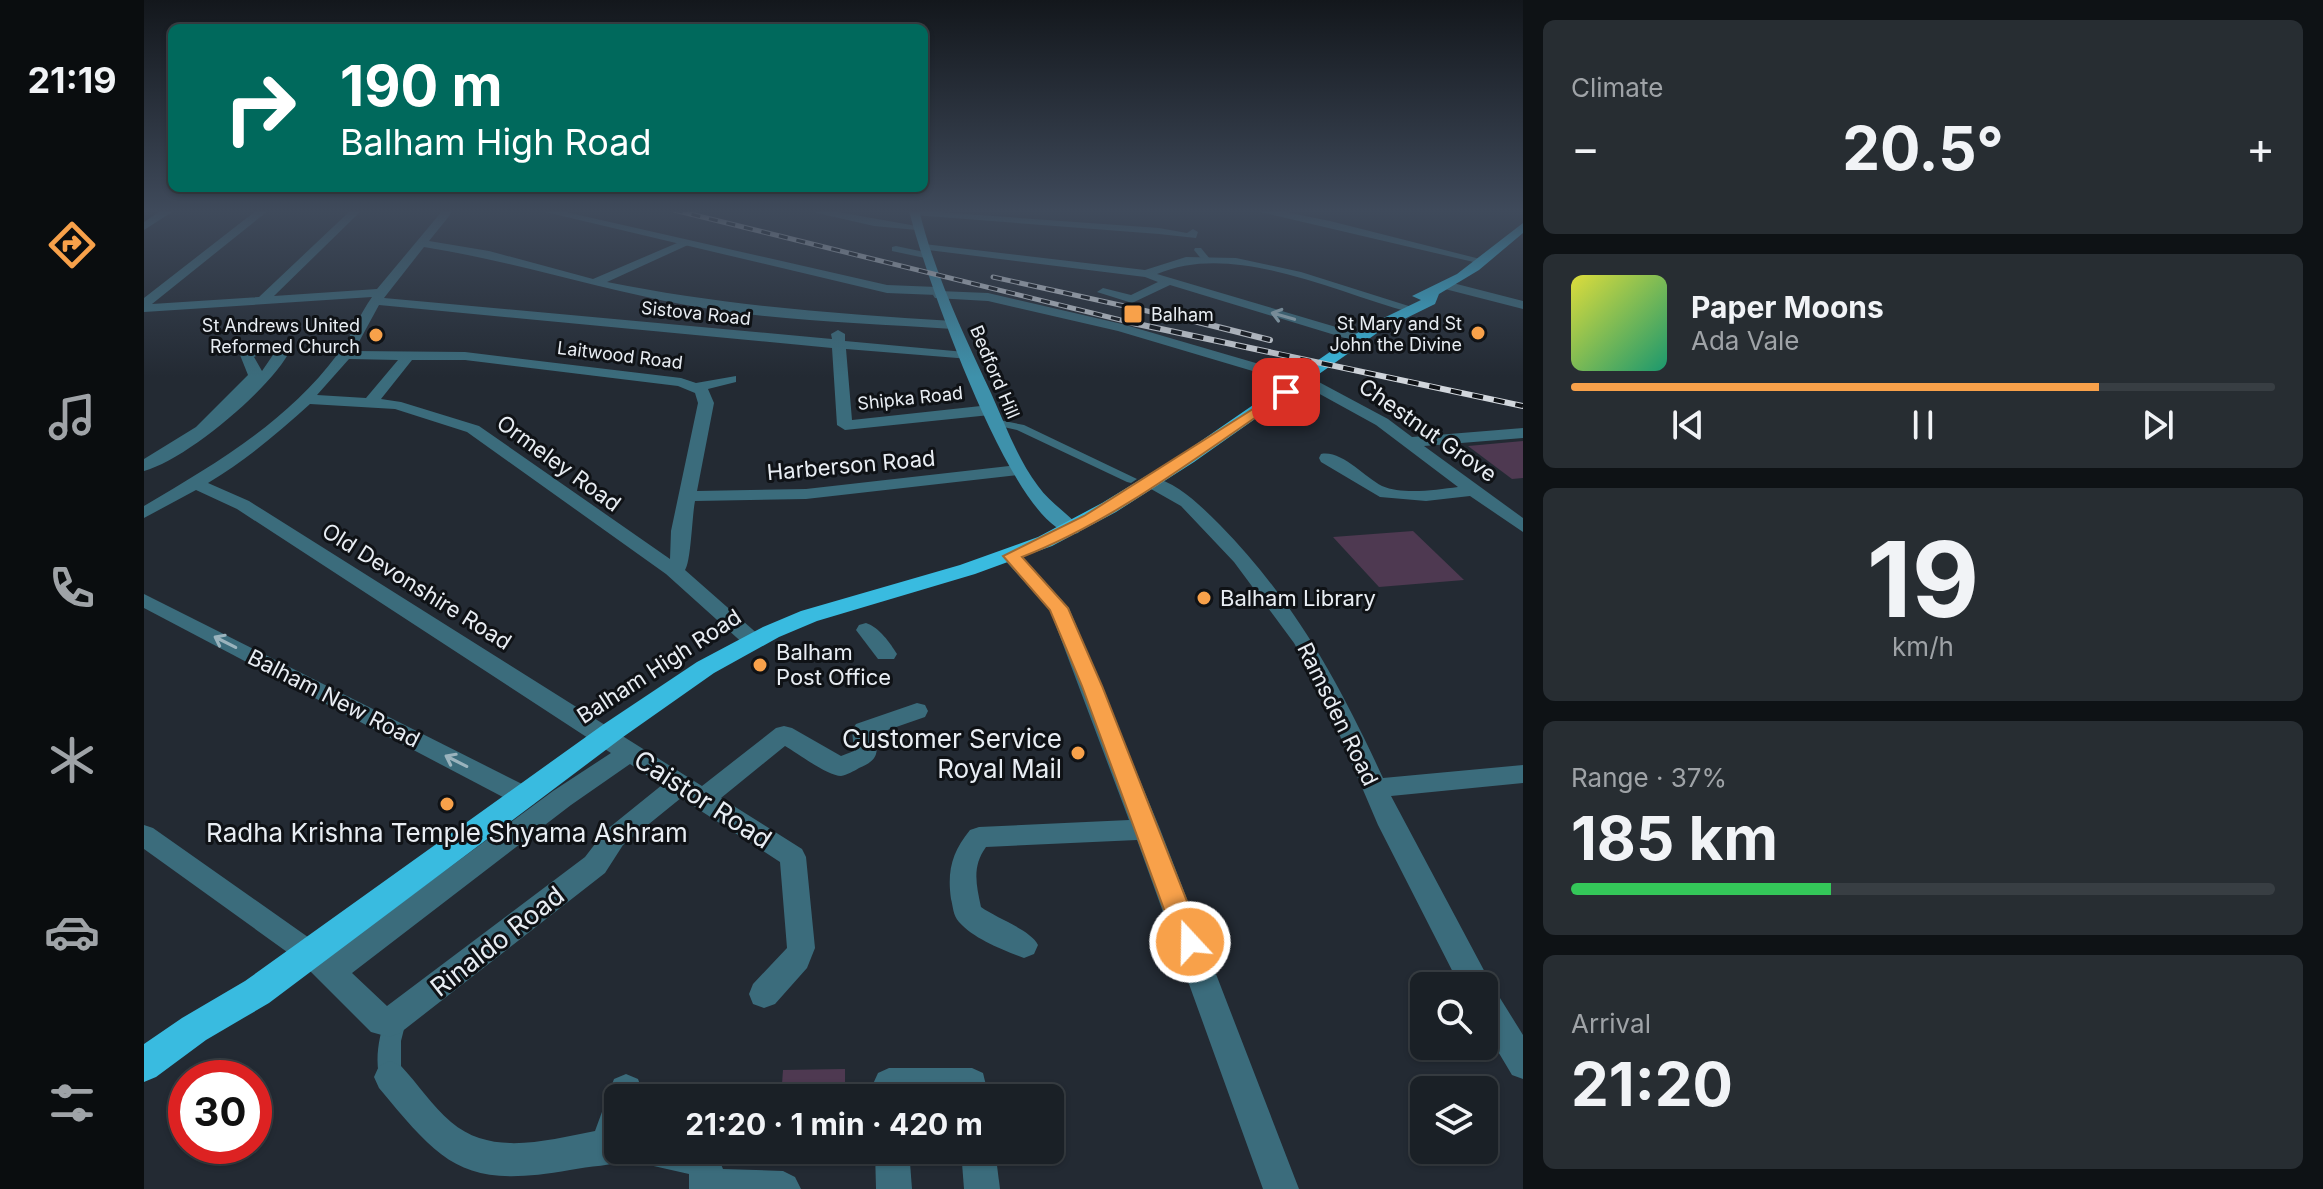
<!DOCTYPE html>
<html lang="en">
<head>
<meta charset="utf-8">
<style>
	:root { --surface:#1a2026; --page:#272d32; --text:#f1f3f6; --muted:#9fa3a7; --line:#383e43; --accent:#f8a14a }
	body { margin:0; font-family:Inter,sans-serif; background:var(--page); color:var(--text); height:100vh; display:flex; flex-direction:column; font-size:30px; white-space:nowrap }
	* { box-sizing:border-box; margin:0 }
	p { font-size:26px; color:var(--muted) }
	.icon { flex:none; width:44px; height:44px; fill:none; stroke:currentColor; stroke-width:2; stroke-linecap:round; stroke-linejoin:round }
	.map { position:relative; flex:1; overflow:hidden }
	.panel { display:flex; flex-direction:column; gap:20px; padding:20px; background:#0e1215; width:800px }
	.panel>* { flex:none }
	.guide { position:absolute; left:24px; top:24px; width:760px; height:168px; border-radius:12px; box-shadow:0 2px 6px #0004,0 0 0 2px var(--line); background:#00695c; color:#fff; overflow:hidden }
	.tools { position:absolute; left:1266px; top:972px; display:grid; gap:16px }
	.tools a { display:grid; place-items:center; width:88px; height:88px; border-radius:12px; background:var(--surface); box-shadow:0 2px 6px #0004,0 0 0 2px var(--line); font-size:40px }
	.speed { position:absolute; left:24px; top:1060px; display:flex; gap:16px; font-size:40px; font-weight:700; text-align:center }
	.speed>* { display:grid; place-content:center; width:104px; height:104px; border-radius:50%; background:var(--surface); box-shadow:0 2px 6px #0004,0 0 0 2px var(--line); line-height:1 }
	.speed .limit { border:12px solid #d22; background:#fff; color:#111 }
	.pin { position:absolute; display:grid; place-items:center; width:68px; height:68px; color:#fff; margin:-34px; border-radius:16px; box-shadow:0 4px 12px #0006 }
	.me { position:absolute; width:88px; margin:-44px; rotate:339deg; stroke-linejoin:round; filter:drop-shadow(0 0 6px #0008) }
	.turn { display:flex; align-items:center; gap:28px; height:168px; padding:0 40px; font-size:36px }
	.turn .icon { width:104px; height:104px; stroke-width:2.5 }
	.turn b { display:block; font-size:56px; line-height:68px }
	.big { font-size:60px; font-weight:700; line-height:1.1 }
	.panel .tile { flex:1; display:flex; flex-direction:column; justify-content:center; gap:12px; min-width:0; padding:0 28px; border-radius:12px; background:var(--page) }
	.panel .dial { align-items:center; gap:0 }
	.dial b { font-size:104px; line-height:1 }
	.song { display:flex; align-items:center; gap:24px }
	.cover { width:96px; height:96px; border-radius:12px; background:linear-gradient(135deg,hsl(60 70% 55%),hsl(160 70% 35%)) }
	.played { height:8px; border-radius:4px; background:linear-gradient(90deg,var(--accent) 75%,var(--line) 75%) }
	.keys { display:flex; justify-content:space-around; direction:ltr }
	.heat { display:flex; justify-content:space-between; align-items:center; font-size:44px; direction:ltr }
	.charge { height:12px; border-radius:6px; background:linear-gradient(90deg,#34c759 37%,var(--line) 0) }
	.trip { position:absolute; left:460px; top:1084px; width:460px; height:80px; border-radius:12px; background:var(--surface); box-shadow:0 2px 6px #0004,0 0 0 2px var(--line); font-weight:700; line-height:80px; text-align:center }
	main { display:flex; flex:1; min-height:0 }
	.menu { display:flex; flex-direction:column; width:144px; justify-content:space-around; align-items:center; background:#0a0d0f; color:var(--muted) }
	.menu .icon { width:56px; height:56px }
	.menu .selected { color:var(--accent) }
	.menu b { font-size:36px; color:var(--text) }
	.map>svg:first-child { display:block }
</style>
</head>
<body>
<main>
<nav class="menu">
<b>21:19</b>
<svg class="icon selected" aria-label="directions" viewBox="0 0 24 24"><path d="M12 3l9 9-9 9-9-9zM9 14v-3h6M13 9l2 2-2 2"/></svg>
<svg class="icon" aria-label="music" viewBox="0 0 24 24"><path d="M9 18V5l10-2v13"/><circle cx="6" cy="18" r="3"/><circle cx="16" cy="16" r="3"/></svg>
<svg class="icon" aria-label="phone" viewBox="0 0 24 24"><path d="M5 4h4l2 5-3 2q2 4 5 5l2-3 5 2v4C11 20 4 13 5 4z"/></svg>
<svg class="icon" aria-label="climate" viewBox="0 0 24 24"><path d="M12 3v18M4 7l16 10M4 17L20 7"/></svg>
<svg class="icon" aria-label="car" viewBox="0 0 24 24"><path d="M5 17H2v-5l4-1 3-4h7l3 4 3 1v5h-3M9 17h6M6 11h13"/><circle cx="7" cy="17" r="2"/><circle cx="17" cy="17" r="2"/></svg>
<svg class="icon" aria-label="filters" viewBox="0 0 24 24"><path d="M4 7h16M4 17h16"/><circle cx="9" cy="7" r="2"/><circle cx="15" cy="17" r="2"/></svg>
</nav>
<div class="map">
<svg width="1379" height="1189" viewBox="0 0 1379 1189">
	<rect width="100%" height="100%" fill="#232a33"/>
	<g fill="#4e3951">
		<polygon points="1379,441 1379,478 1368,479 1324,446"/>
		<polygon points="1269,531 1320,580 1235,587 1189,537"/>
		<polygon points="701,1069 701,1098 637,1098 639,1070"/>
		<polygon points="633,1150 700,1150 700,1164 632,1162"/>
	</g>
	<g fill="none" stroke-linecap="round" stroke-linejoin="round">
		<g fill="#3b6c7c" fill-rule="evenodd">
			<polygon points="1051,248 1057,248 1066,259 1065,261 1059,261 1050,250"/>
			<polygon points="850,419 880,425 993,479 987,483 983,482 873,430 846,424 846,420"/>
			<path d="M 251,1011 L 259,1014 L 262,1021 L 257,1041 L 257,1077 L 254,1085 L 246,1088 L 238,1085 C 229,1064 235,1034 243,1014 Z"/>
		</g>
		<g fill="#3b6c7c" fill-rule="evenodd">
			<polygon points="18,210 31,210 0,230 0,222"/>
			<path d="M 113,210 L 125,210 L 8,304 L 115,297 L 207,210 L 218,210 L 130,296 L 233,289 L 299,210 L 310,210 L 285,241 L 345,251 L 449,279 L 540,240 L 546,243 L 544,245 L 463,282 C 577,305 692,314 809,321 L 816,325 L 809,329 C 720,323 630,321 542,305 C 454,289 369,261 280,247 L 240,298 L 688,339 L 687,334 L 694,330 L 701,334 L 701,341 L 821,352 L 828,356 L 826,359 L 702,349 L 708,420 L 846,405 L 854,410 L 846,415 L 701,430 L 693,425 L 688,348 L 235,305 L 210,351 L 321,352 L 537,378 L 552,383 L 592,376 L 592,382 L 564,389 L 570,403 L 553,491 L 662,489 L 874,465 L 882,470 L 874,475 L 662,499 L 551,501 C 548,516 547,562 541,570 L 616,636 L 620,641 L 609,648 L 602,646 L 522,574 L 323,432 L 251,409 L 166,404 C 134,433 101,461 64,483 L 105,501 L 558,786 L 632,728 L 640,726 L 648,728 L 697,756 L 710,751 L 708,730 L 712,724 L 773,703 L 781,705 L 784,711 L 781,717 L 732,734 C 734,755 734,760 715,768 C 710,771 703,775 697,776 C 684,776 653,753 641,746 L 577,798 L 658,849 L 662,857 L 671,948 L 663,968 L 631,1004 L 620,1008 L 609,1004 L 605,994 L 609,984 L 643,948 L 636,862 L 537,798 L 479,845 L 461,873 L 256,1033 L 245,1037 L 227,1032 L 157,962 L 0,849 L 0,825 L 9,828 L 188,954 L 409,791 L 467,753 L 93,509 L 52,490 L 0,518 L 0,506 C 71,464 143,422 193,355 C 207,338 215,315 228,297 L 0,312 L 0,298 ZM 205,359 L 254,360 L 222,398 L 173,395 ZM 268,360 L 321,360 L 534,386 L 551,393 L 554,403 L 527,531 L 526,559 L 335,426 L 257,402 L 237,399 ZM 486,764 L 518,785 L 461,831 L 441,857 L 243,1006 L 208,973 L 427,805 Z"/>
			<polygon points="660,210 683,210 778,227 773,230 730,226"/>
			<polygon points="766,210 1015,228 1043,233 1049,229 1054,232 1052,238 1015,234 770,215"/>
			<polygon points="1108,210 1132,210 1186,221 1344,261 1338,264"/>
			<path d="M 780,244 L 1001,270 L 1042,257 L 1092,258 L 1157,272 L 1271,308 L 1265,312 C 1190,292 1089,241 1013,274 L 1219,335 L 1219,341 L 1214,342 L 1026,285 L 988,303 L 953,292 L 959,288 L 987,295 L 1014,282 L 1001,277 L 776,249 L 776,245 Z"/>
			<polygon points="752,246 785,253 787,255 781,258 748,251 748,247"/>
			<polygon points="1301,281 1379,301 1379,309 1297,288 1297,282"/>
			<path d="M 795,291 L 844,293 L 978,324 L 1173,381 L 1244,419 L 1268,437 L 1379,428 L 1379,438 L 1280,446 L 1379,518 L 1379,532 L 1326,496 L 1282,501 L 1236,497 L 1177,462 L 1175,458 L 1177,454 C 1198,450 1220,477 1238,486 C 1259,495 1291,490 1314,487 L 1232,425 L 1163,387 L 974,331 L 844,301 L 791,298 L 789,295 Z"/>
			<path d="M 120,343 L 140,345 L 147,349 C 128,388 42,460 0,471 L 0,459 L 52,427 L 104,375 L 96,355 ZM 122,351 L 131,352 L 118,371 L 110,357 Z"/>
			<path d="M 1006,476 C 1034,483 1056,505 1076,525 C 1151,602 1194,681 1239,778 L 1379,765 L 1379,783 L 1247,796 L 1343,976 L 1346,988 L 1351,990 L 1379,1035 L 1379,1079 L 1368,1075 L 1340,1028 L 1340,986 L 1316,986 L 1234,825 L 1179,696 L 1150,643 L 1090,562 L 1037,506 L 1000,485 L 997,481 L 1000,477 Z"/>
			<path d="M 867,550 L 874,552 L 925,608 L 1016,829 L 1155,1189 L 1119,1189 L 993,840 L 842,847 C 828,866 832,884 837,907 C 852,918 887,930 894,945 L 890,954 L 880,958 C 859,950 830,939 815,922 C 809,916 809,906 807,899 C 803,871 808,852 826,830 L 835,827 L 985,820 L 906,610 L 857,556 Z"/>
			<polygon points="0,594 390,790 394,797 390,804 381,807 372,804 0,608"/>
			<path d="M 722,623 C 735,627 746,643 753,654 L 750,659 L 734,659 L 712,630 L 715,625 Z"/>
			<path d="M 246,1061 L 257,1066 C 274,1084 288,1106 307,1122 C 348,1157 403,1140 451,1131 L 470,1079 L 482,1074 L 494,1079 L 498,1090 L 495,1098 L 474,1098 L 474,1150 L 571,1150 L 579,1169 L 639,1171 L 651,1177 L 657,1189 L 545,1189 L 545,1174 L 492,1162 L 488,1153 L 486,1159 C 468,1166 446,1166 426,1170 C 319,1189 299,1165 235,1088 L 230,1077 L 235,1066 Z"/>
			<polygon points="745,1068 828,1068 839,1073 845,1098 730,1098 729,1084 734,1073"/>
			<polygon points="731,1150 765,1150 768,1189 732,1189"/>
			<polygon points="817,1150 851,1150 856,1189 820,1189"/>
		</g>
		<polygon fill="#3b6c7c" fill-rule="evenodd" points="393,210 413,210 743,285 793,287 799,291 793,295 743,293"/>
		<path fill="#3e91ab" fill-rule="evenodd" d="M 765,210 L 775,210 C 791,275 819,333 847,393 C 861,424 873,458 894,486 C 906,503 924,513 937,529 L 934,533 C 874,548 776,260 765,210 Z"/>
		<polygon fill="#39bbe0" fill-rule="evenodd" points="1379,223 1379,233 1335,270 1295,294 1291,304 1236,331 1050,462 972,512 908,546 831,574 673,621 635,637 570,673 479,737 125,1003 62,1040 12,1077 0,1082 0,1044 38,1018 101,981 460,724 553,662 619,627 657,611 816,565 894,537 958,503 1038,454 1225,325 1277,300 1268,296 1313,274"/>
		<g stroke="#d1d6dc" stroke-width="5">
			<g id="rail-far1">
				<polyline points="530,210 993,324"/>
				<polyline points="849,277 1062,324"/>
			</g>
		</g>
		<g stroke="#d1d6dc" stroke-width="6">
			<g id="rail">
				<polyline points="984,322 1379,406"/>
				<polyline points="1054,322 1126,340"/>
			</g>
		</g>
		<use href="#rail-far1" stroke="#0f1216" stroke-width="3" stroke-dasharray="9" stroke-linecap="butt"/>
		<use href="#rail" stroke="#0f1216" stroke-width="4" stroke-dasharray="11" stroke-linecap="butt"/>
	</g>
	<defs><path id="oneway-shaft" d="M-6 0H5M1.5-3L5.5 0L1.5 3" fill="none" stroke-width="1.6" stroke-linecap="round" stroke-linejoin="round" transform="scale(2)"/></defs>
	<g stroke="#9ab3bd">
		<use href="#oneway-shaft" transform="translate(1139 316) rotate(-164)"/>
		<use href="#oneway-shaft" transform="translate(81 642) rotate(-153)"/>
		<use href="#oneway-shaft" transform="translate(312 761) rotate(-153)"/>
	</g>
	<linearGradient id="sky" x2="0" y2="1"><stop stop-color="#13171c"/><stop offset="0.56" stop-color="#3f4a5b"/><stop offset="1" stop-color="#3f4a5b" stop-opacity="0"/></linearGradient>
	<rect width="1379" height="377" fill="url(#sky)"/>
	<path fill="#f8a14a" stroke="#a16930" stroke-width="2" d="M 1142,388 L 1148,392 L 1146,394 C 1060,451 975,519 878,557 L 924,608 L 958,686 L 1059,942 L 1055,950 L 1046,954 L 1036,950 L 1032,942 L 938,686 L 906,610 L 859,556 L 940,516 Z"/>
	<g fill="#f8a14a" stroke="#0f1216" stroke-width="3">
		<rect x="979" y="304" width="20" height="20" rx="4"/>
		<circle cx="1334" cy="333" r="8"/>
		<circle cx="232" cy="335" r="8"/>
		<circle cx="1060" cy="598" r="8"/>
		<circle cx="616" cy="665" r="8"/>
		<circle cx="934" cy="753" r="8"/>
		<circle cx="303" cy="804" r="8"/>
	</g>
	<g text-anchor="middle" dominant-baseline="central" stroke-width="6" stroke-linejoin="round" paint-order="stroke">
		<g font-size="18" fill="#e8edf3" stroke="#0f1216">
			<text transform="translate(552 313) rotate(6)">Sistova Road</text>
			<text transform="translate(476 355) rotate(7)">Laitwood Road</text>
			<text transform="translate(851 372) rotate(67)">Bedford Hill</text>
			<text transform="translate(766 398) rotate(-6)">Shipka Road</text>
		</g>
		<g font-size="18" fill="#e8edf3" stroke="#0f1216" text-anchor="end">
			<text x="1007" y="314" text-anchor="start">Balham</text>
			<text x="1318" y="323">St Mary and St<tspan x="1318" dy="21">John the Divine</tspan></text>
			<text x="216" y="325">St Andrews United<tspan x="216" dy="21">Reformed Church</tspan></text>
		</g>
		<g font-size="22" fill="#e8edf3" stroke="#0f1216">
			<text transform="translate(1284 430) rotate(35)">Chestnut Grove</text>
			<text transform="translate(415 463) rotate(36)">Ormeley Road</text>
			<text transform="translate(707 465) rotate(-5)">Harberson Road</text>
			<text transform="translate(273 586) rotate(32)">Old Devonshire Road</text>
			<text transform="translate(515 666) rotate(-33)">Balham High Road</text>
			<text transform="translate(190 698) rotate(27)">Balham New Road</text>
			<text transform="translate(1194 714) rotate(64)">Ramsden Road</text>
		</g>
		<g font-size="22" fill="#e8edf3" stroke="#0f1216" text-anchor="start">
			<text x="1076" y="598">Balham Library</text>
			<text x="632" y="652">Balham<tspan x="632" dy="25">Post Office</tspan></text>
		</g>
		<g font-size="26" fill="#e8edf3" stroke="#0f1216" text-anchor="end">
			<text x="918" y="738">Customer Service<tspan x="918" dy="30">Royal Mail</tspan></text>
			<text x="303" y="832" text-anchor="middle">Radha Krishna Temple Shyama Ashram</text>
		</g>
		<g font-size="26" fill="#e8edf3" stroke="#0f1216">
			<text transform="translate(559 799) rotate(33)">Caistor Road</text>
			<text transform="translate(353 941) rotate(-38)">Rinaldo Road</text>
		</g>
	</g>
</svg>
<div class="tools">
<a><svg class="icon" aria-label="search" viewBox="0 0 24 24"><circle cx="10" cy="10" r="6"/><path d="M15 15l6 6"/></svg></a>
<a><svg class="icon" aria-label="layers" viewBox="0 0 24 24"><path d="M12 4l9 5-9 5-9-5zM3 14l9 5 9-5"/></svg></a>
</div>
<div class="speed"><div class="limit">30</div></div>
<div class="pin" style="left:1142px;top:392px;background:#d93025"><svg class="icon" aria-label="arrive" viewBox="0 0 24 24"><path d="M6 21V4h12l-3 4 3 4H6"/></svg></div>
<svg class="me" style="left:1046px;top:942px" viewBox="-20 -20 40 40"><circle r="17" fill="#f8a14a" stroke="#fff" stroke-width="3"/><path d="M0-11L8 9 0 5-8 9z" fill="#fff"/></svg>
<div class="trip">21:20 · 1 min · 420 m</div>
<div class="guide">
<div class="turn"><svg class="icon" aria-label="right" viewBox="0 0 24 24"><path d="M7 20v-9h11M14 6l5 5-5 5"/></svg><div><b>190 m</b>Balham High Road</div></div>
</div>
</div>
<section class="panel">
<div class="tile"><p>Climate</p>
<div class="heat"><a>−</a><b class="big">20.5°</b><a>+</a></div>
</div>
<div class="tile">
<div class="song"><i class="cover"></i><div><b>Paper Moons</b><p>Ada Vale</p></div></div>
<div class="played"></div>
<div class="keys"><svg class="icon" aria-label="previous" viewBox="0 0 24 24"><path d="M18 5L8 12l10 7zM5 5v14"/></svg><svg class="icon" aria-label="pause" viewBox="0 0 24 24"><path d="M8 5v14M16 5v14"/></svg><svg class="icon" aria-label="next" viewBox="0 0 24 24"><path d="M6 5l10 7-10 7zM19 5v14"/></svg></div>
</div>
<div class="tile dial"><b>19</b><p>km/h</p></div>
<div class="tile"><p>Range · 37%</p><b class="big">185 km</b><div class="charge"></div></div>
<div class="tile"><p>Arrival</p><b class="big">21:20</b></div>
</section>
</main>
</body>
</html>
